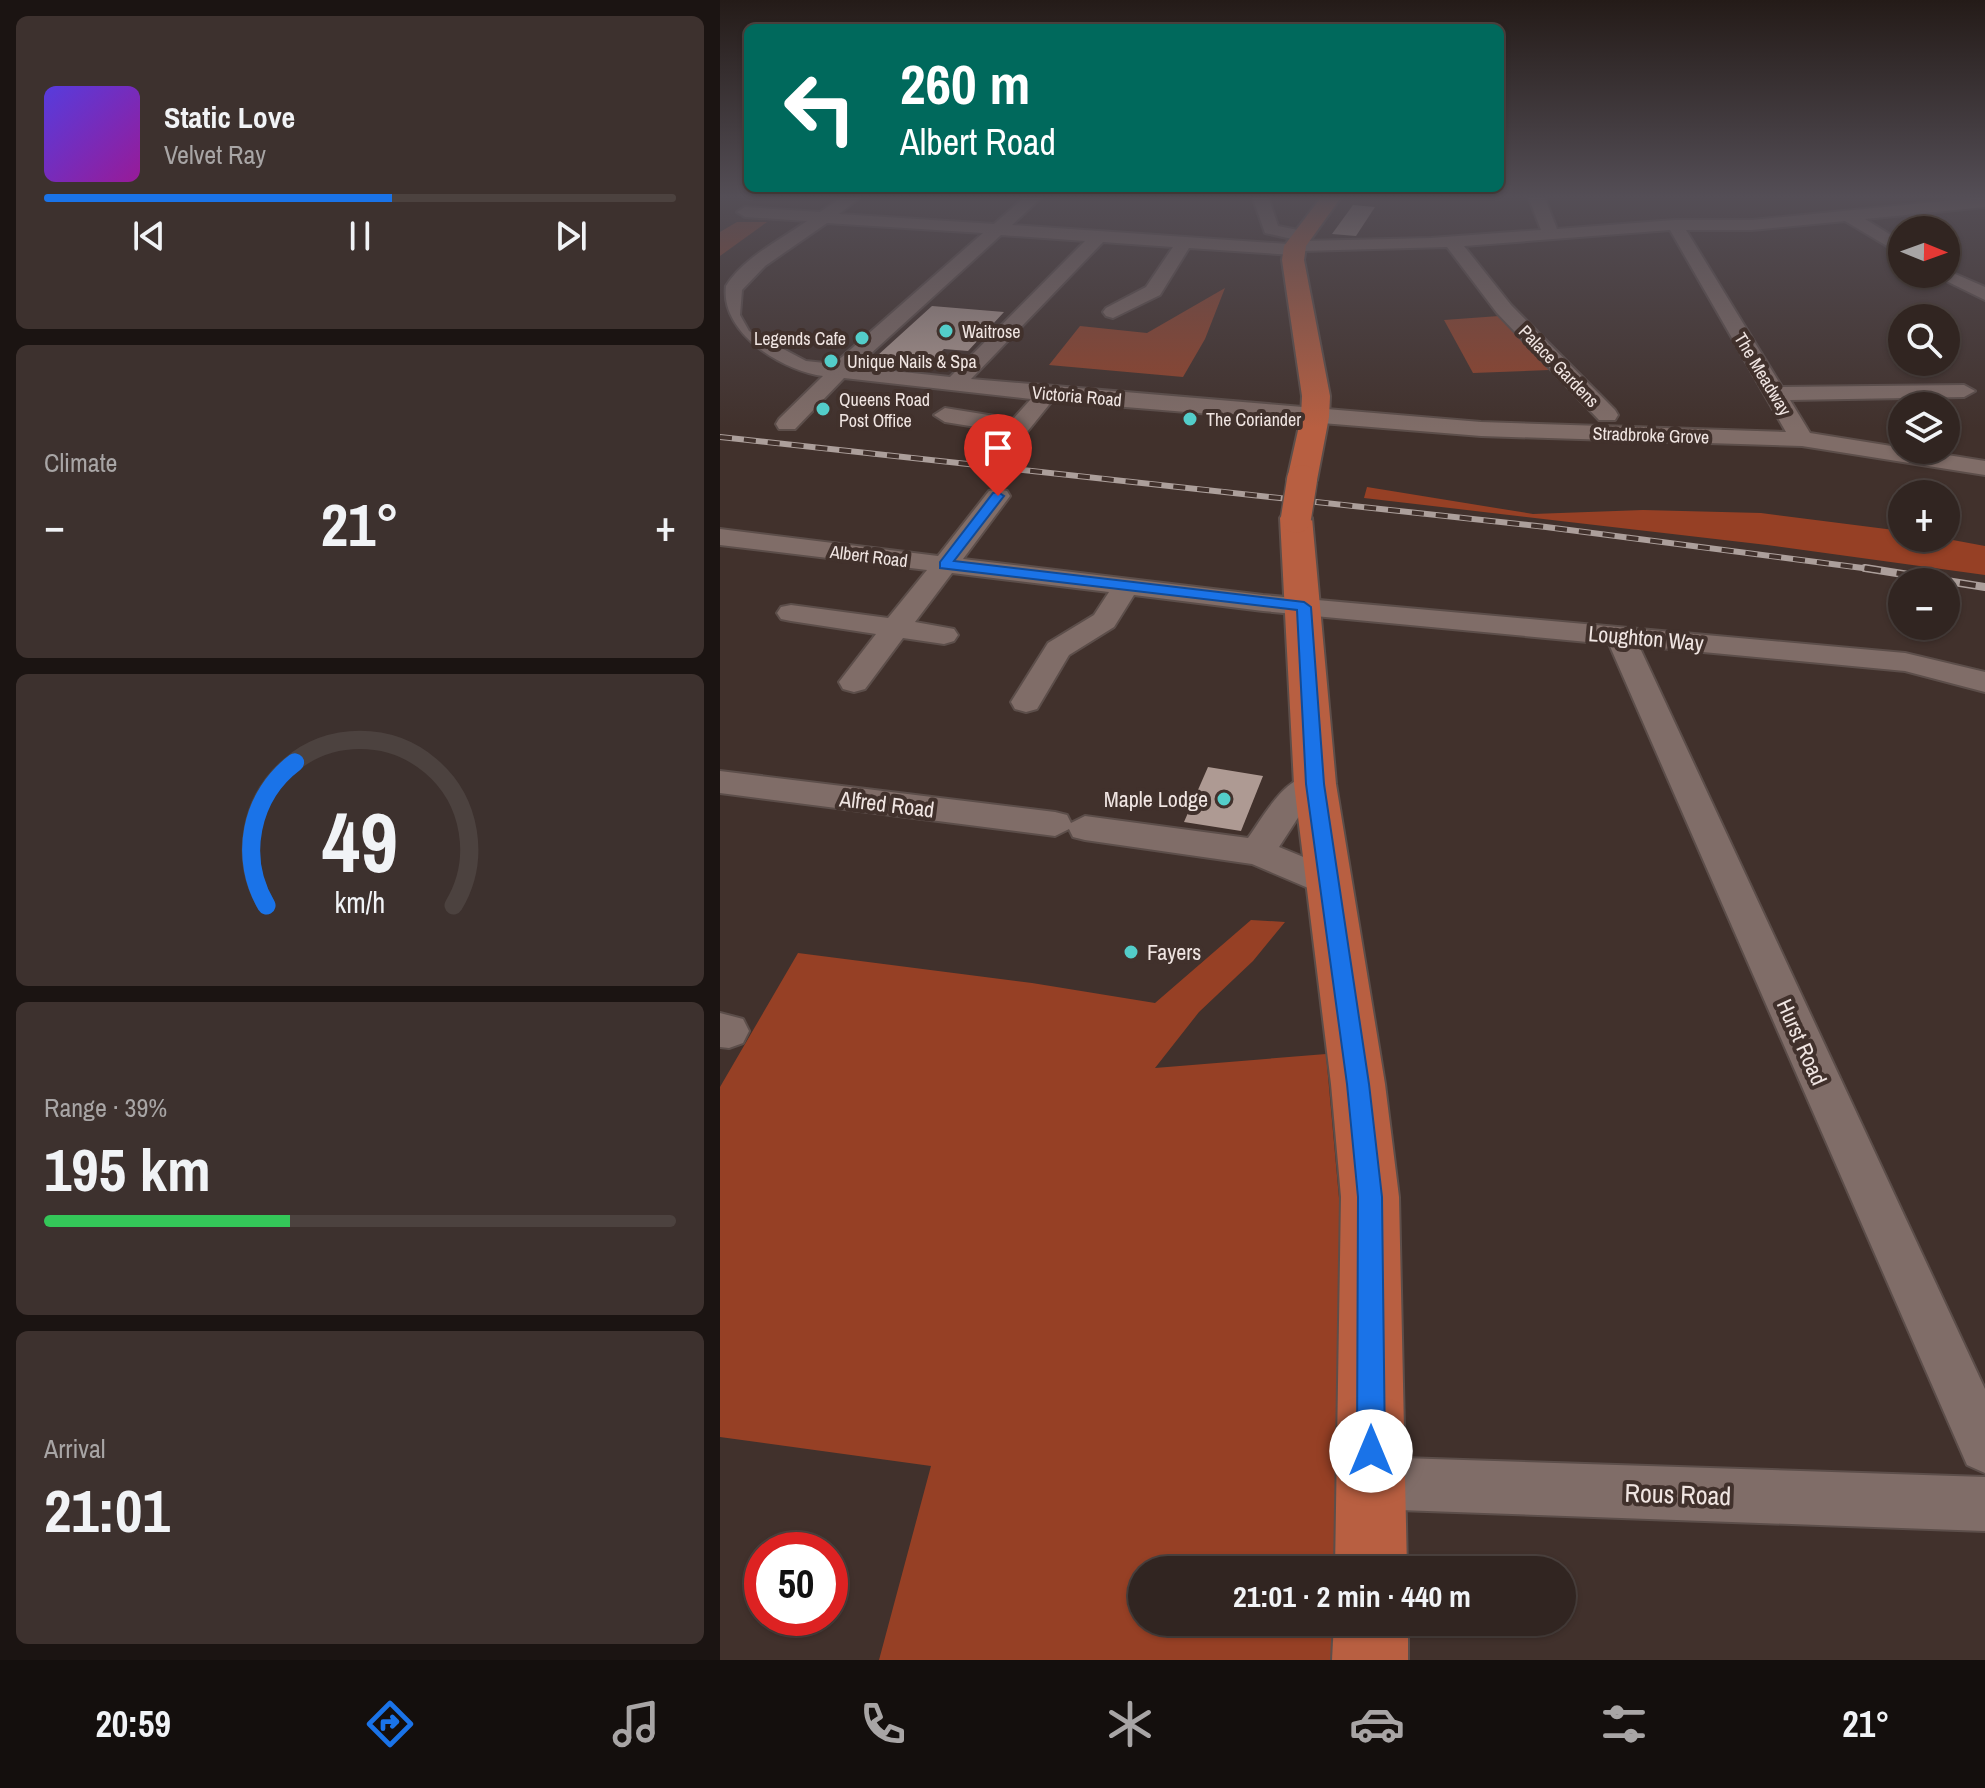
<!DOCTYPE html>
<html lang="en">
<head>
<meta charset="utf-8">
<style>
	:root { --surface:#312521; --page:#3d312e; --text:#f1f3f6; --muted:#a8a5a5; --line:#4c423f; --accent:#1a73e8 }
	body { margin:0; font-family:"Archivo Narrow",sans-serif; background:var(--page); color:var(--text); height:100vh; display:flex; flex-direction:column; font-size:30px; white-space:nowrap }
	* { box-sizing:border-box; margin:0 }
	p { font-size:26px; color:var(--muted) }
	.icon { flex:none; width:44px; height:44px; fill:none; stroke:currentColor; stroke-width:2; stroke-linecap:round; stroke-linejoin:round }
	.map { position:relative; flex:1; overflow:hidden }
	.details { display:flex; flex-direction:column; gap:16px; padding:16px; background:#1b1412; width:720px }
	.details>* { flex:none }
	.guide { position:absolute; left:24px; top:24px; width:760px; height:168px; border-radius:12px; box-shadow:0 2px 6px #0004,0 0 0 2px var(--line); background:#00695c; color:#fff; overflow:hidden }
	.needle { width:52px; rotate:91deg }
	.tools { position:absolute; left:1168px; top:216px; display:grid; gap:16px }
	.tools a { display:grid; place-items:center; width:72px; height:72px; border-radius:50%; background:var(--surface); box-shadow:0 2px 6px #0004,0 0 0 2px var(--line); font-size:40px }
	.speed { position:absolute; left:24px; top:1532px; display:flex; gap:16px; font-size:40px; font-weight:700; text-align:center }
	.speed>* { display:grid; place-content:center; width:104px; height:104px; border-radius:50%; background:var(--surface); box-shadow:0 2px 6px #0004,0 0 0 2px var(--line); line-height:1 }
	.speed .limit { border:12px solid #d22; background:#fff; color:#111 }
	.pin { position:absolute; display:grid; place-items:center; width:68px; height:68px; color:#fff; margin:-82px -34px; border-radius:50% 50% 50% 0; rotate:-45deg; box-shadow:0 0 8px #0007 }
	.pin .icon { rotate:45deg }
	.me { position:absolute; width:88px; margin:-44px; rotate:0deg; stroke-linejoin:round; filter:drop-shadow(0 0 6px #0008) }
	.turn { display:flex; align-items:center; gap:28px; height:168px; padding:0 24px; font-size:36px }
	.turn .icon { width:104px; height:104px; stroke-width:2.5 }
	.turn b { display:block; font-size:56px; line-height:68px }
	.big { font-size:60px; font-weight:800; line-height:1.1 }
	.details .tile { flex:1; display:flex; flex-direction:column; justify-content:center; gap:12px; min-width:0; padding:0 28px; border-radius:12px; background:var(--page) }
	.details .dial { align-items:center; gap:0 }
	.dial svg { height:208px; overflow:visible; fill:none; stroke:var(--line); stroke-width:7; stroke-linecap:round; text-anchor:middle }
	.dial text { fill:var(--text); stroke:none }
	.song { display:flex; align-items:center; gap:24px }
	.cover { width:96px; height:96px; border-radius:12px; background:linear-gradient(135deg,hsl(250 70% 55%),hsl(300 70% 35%)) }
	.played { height:8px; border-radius:4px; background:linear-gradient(90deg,var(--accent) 55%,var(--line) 55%) }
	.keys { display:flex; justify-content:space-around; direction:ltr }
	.heat { display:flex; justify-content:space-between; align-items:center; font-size:44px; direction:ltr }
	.charge { height:12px; border-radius:6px; background:linear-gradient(90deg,#34c759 39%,var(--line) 0) }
	.trip { position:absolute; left:408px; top:1556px; width:448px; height:80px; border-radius:40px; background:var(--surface); box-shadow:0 2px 6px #0004,0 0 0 2px var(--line); font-weight:800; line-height:80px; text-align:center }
	.tabs { display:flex; height:128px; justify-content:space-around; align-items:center; background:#140f0d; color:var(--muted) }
	.tabs .icon { width:56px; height:56px }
	.tabs .selected { color:var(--accent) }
	.tabs b { font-size:36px; color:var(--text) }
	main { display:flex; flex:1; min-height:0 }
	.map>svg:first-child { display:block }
</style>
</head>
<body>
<main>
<section class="details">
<div class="tile">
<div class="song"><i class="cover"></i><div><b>Static Love</b><p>Velvet Ray</p></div></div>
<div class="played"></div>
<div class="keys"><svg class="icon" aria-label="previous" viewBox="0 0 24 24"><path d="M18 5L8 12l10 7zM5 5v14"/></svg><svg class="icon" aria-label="pause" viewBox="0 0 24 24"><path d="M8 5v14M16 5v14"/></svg><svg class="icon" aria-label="next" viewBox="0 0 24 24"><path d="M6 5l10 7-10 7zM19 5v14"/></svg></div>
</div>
<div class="tile"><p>Climate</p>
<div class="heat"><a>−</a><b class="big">21°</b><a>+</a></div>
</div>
<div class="tile dial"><svg viewBox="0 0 100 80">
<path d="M14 69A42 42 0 1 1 86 69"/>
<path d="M14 69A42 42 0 0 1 25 14" stroke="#1a73e8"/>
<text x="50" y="56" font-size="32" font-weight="700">49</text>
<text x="50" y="72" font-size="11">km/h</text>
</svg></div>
<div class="tile"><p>Range · 39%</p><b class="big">195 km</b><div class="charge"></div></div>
<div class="tile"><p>Arrival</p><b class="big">21:01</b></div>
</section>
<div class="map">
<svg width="1265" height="1660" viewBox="0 0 1265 1660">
	<rect width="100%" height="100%" fill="#41312c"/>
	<g fill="#93442c">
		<polygon points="17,222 47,222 0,256 0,232"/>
		<polygon points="505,288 485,339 463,377 329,365 360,326 427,333"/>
		<polygon points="779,316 829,370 753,373 724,320"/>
	</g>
	<g fill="#964025">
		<polygon points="647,487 813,514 923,510 1041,513 1182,531 1182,538 1222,538 1265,546 1265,575 1047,545 644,498"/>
		<polygon points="531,920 565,922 533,961 479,1012 435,1068 606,1054 631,1331 624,1570 422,1570 422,1622 623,1622 622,1660 159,1660 211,1466 0,1437 0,1087 78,953 312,983 435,1003"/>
	</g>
	<g fill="#ae9a93">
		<polygon points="633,205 655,207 636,236 612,234"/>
		<polygon points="212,306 284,312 248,351 224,349 200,371 147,365"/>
		<polygon points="488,767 543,776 521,831 464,822"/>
	</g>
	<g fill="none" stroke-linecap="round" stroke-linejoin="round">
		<g stroke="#5c4e4a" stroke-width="4">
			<g id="minor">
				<path d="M 124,196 L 142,196 L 119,214 L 274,224 L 306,196 L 323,196 L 292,225 L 568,244 L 581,241 L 545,233 L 532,196 L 548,196 L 558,226 L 588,232 L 590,236 L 584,241 L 711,238 L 821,230 L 808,196 L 824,196 L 837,229 L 955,220 L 1032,220 L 1265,197 L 1265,207 L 1145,219 L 1182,242 L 1182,255 L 1125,221 L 1032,230 L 966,230 L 1062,387 L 1244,385 L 1255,391 L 1244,397 L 1070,400 L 1090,433 L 1265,461 L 1265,475 L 1082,446 L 761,436 L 332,401 L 307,432 L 299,434 L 225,422 L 214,415 L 225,408 L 293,419 L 311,399 L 124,378 L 75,429 L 59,429 L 56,424 L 59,419 L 103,376 C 68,372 0,336 6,286 C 23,258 60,240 87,221 L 25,217 L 17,212 L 25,207 L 100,212 ZM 107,223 L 263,233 L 114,364 L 86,361 L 29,331 L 20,315 L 22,290 L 45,266 ZM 950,230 L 1066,432 L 761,422 L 251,379 L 383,242 L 453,247 L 426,287 L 386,308 L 383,312 L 386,316 L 393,318 L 440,295 L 469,248 L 574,255 L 582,251 L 727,247 L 777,313 L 879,420 L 895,420 L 898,415 L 895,410 L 791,305 L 744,246 ZM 281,235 L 365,241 L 230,377 L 136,367 Z"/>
				<polygon points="1226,270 1265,287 1265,300 1212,274 1226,274"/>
				<polygon points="278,489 287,491 290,496 243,559 543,595 1185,653 1265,672 1265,692 1185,671 919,646 1265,1389 1265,1473 1247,1465 889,644 543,611 414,595 394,627 349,655 317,709 306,712 295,709 291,702 328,643 374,615 389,592 232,573 195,622 234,629 238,635 234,641 224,644 183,638 145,689 134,692 123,689 119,682 156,634 71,621 61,619 57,613 61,607 71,605 168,618 207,570 0,545 0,529 218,556 269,491"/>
				<path d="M 0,771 L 335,812 L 347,815 L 351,823 L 365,816 L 528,838 C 546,813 570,765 607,776 L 611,784 L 607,792 L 583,810 L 559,847 L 620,872 L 625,882 L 620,892 L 607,896 L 532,864 L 365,840 L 353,837 L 349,829 L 335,836 L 0,793 Z"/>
				<polygon points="0,1013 23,1019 29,1031 23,1043 9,1048 0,1047"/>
				<polygon points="651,1457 1265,1477 1265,1531 651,1509 632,1502 625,1483 632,1464"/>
			</g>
		</g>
		<g stroke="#5c4e4a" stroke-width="4">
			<g id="major">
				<polygon points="602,196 622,196 586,246 584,260 610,396 609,417 597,480 593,487 582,489 571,487 567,480 581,417 582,396 562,260 564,246"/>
				<polygon points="576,508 587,511 592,518 616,784 665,1084 679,1197 687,1570 615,1570 621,1197 611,1084 574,784 560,518 565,511"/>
				<polygon points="614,1622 688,1622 688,1660 612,1660"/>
			</g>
		</g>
		<use href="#minor" fill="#806d68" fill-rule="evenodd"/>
		<use href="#major" fill="#b85f41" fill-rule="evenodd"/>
		<g stroke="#ac9f9b" stroke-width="6">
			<polyline id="rail-far1" points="0,437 826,527 1158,570"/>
		</g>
		<g stroke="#ac9f9b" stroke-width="8">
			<polyline id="rail" points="1145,568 1265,587"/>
		</g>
		<use href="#rail-far1" stroke="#41312c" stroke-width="4" stroke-dasharray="12" stroke-linecap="butt"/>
		<use href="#rail" stroke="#41312c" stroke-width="5" stroke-dasharray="16" stroke-linecap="butt"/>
		<g stroke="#5c4e4a" stroke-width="33" stroke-linecap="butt">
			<polyline id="major-bridge" points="576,518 582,480"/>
		</g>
		<use href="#major-bridge" stroke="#b85f41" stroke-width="30"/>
	</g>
	<linearGradient id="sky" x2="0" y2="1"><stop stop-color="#241b18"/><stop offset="0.46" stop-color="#544e56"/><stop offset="1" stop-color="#544e56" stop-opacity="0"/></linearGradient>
	<rect width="1265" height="428" fill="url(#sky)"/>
	<polygon fill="#1a73e8" stroke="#114b97" stroke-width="2" points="278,492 284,496 234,561 584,602 591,607 604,784 649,1084 662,1197 665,1451 661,1461 651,1465 641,1461 637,1451 638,1197 627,1084 586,784 577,610 220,568 220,562 273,493"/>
	<g fill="#53cdc9" stroke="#41312c" stroke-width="3">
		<circle cx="226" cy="331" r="8"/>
		<circle cx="142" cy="338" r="8"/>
		<circle cx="111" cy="361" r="8"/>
		<circle cx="103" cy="409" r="8"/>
		<circle cx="470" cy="419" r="8"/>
		<circle cx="504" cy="799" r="8"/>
		<circle cx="411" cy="952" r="8"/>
	</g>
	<g text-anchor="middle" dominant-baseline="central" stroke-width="8" stroke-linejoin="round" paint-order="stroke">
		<g font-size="18" fill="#f0e5e2" stroke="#41312c" text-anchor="start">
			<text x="242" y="331">Waitrose</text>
			<text x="126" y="338" text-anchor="end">Legends Cafe</text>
			<text x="127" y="361">Unique Nails &amp; Spa</text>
			<text x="119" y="399">Queens Road<tspan x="119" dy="21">Post Office</tspan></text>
			<text x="486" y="419">The Coriander</text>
		</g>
		<g font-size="18" fill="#f0e5e2" stroke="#41312c">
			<text transform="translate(839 366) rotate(46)">Palace Gardens</text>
			<text transform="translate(1043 374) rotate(59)">The Meadway</text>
			<text transform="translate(357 396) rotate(5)">Victoria Road</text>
			<text transform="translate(931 435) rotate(2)">Stradbroke Grove</text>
			<text transform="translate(149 556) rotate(7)">Albert Road</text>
		</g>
		<g font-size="22" fill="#f0e5e2" stroke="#41312c">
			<text transform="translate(926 638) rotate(5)">Loughton Way</text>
			<text transform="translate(167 804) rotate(7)">Alfred Road</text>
			<text transform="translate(1082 1042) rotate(66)">Hurst Road</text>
		</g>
		<g font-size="22" fill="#f0e5e2" stroke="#41312c" text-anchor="end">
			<text x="488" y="799">Maple Lodge</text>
			<text x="427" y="952" text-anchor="start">Fayers</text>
		</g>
		<g font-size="26" fill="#f0e5e2" stroke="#41312c">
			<text transform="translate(958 1494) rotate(2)">Rous Road</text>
		</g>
	</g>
</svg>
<div class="tools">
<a><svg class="needle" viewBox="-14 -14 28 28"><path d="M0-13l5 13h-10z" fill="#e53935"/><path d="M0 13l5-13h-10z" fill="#a8a5a5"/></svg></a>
<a><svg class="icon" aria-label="search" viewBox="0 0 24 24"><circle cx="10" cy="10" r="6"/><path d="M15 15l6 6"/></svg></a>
<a><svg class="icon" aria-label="layers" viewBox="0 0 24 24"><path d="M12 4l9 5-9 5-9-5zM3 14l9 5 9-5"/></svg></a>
<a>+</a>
<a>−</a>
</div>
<div class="speed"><div class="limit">50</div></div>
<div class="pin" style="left:278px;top:496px;background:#d93025"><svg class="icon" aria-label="arrive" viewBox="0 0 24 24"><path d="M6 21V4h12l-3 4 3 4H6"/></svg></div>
<svg class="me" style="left:651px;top:1451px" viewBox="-20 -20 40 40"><circle r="19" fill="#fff"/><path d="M0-13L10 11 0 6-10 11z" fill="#1a73e8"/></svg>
<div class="trip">21:01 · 2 min · 440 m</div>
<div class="guide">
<div class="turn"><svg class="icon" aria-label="left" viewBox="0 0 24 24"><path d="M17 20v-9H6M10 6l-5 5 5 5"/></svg><div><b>260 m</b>Albert Road</div></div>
</div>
</div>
</main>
<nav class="tabs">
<b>20:59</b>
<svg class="icon selected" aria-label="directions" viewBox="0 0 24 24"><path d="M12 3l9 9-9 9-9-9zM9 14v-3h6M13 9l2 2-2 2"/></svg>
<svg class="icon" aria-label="music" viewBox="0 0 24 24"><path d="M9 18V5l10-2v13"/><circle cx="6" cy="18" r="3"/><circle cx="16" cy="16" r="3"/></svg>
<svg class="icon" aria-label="phone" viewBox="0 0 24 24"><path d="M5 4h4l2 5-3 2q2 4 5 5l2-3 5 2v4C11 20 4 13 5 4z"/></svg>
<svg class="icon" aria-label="climate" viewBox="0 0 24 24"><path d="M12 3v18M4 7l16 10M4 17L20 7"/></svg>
<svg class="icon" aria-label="car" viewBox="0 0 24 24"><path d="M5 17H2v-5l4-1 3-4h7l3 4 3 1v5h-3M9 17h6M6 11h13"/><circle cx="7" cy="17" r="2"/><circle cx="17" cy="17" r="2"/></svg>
<svg class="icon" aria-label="filters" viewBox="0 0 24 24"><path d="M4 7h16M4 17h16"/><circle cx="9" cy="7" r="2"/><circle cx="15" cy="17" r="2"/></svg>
<b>21°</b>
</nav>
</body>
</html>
